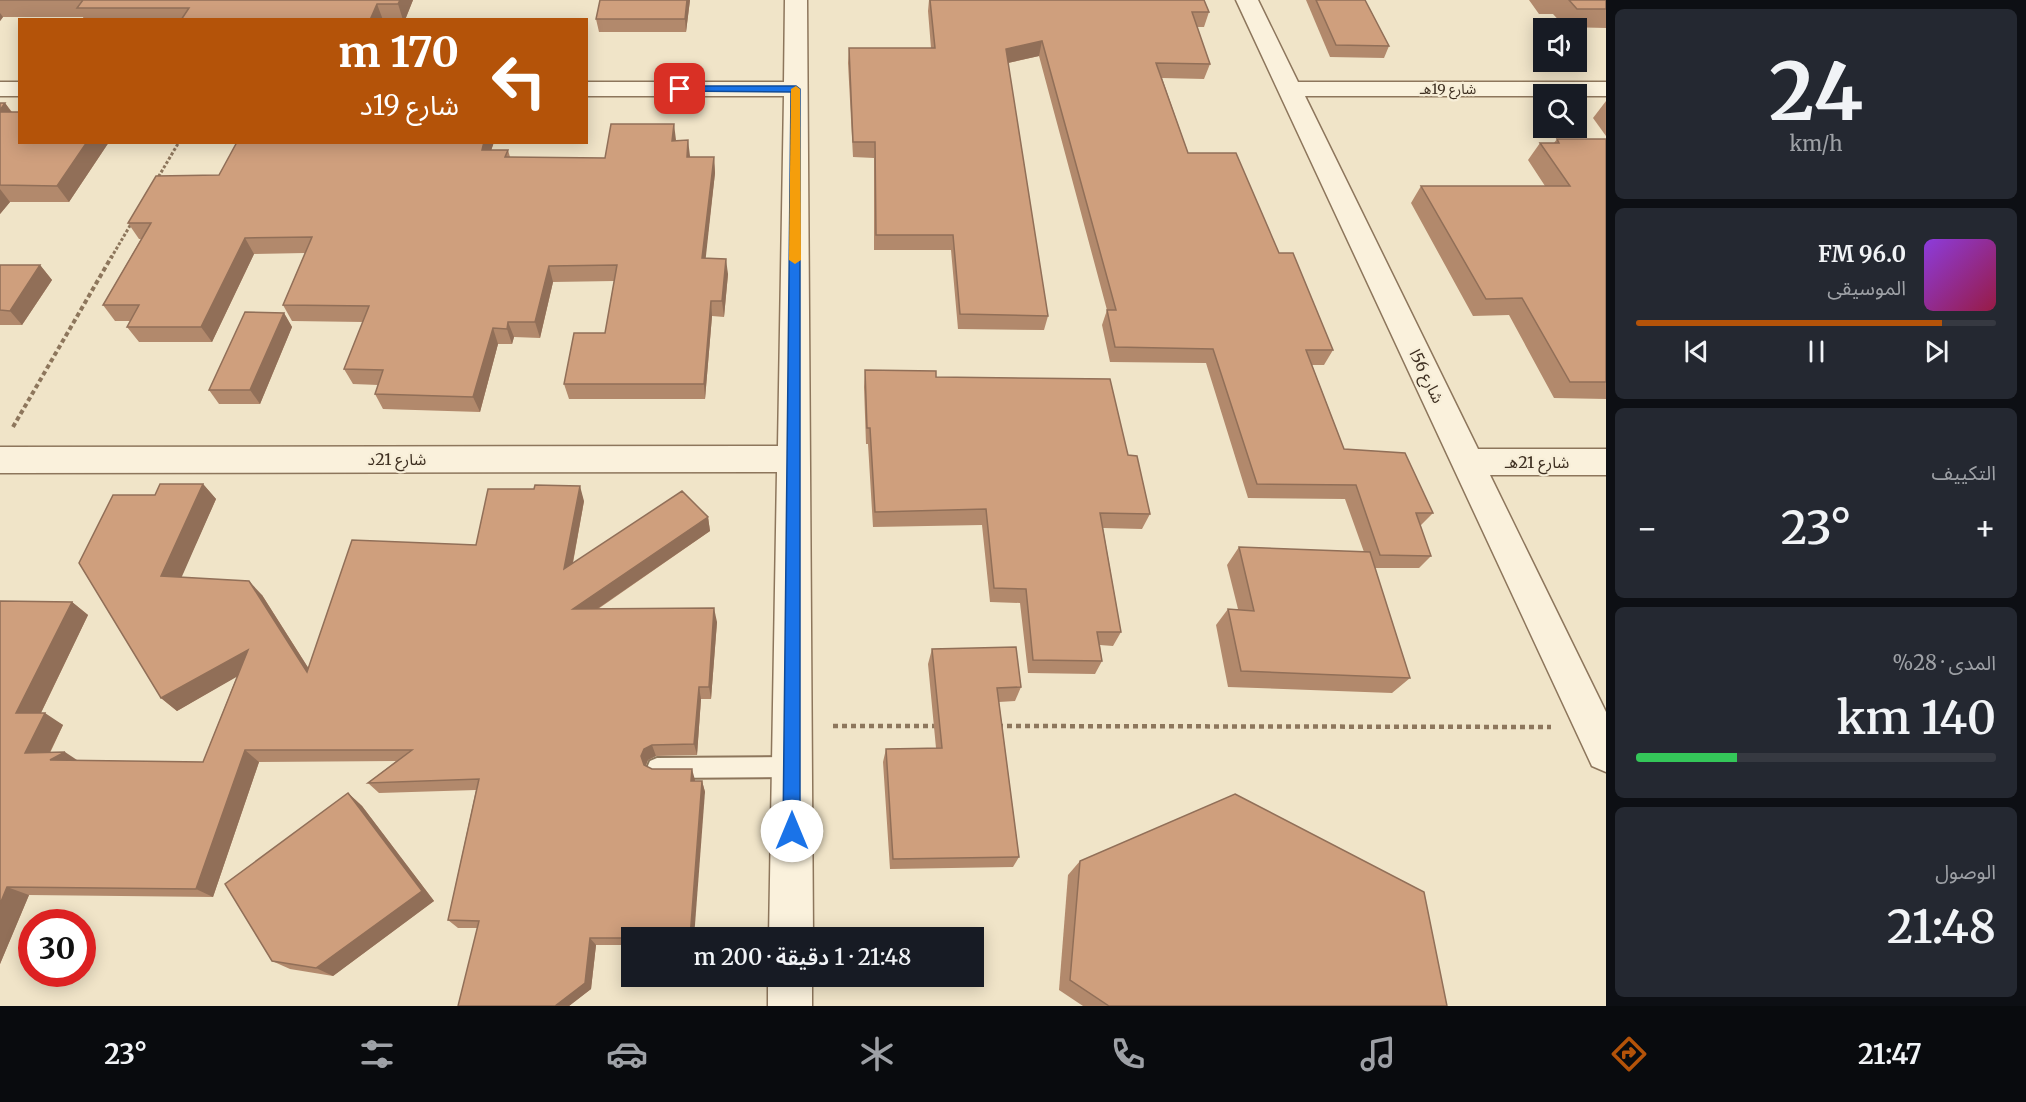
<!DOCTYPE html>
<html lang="ar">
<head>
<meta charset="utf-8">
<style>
	:root { --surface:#171b24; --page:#242831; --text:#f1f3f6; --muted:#9ea1a6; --line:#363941; --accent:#b45309 }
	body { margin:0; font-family:Merriweather,"Noto Sans Arabic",serif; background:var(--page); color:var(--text); direction:rtl; height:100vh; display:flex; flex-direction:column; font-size:22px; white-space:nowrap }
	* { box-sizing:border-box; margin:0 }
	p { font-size:20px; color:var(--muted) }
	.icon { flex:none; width:33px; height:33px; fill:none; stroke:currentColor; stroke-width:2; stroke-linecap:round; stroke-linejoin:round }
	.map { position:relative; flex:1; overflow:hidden; direction:ltr }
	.side { display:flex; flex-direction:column; gap:9px; padding:9px; background:#0d0f14; width:420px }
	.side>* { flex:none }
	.guide { position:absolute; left:18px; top:18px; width:570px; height:126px; border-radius:0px; box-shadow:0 3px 15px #0003; direction:rtl; background:#b45309; color:#fff; overflow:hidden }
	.fabs { position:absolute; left:1533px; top:18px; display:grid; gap:12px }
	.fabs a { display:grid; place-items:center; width:54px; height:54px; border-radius:0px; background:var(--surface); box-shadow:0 3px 15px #0003; font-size:30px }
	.speed { position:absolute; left:18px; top:909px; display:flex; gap:12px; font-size:30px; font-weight:700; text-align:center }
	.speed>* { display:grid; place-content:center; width:78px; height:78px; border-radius:50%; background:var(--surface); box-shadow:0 3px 15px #0003; line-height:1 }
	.speed .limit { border:9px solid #d22; background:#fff; color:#111 }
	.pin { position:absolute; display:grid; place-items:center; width:51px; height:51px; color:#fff; margin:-26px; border-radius:12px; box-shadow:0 3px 9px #0006 }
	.me { position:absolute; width:66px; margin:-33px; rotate:0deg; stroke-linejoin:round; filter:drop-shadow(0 0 4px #0008) }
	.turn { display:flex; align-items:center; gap:21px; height:126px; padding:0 30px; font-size:27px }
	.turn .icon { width:78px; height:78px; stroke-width:2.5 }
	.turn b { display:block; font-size:42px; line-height:51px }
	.big { font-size:45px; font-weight:600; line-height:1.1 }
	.side .widget { flex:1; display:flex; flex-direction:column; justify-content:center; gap:9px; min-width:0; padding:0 21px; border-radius:9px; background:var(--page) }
	.side .dial { align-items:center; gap:0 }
	.dial b { font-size:78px; line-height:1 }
	.song { display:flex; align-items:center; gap:18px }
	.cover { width:72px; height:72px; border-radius:9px; background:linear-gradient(135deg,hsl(270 70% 55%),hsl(340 70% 35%)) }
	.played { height:6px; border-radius:3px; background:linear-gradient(90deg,var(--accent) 85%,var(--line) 85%) }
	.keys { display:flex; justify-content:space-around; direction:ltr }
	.heat { display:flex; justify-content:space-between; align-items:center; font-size:33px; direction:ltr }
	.charge { height:9px; border-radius:4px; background:linear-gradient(90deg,#34c759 28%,var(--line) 0) }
	.trip { position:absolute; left:621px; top:927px; width:363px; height:60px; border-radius:0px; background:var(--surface); box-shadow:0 3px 15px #0003; font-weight:600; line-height:60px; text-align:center; direction:rtl }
	.tabs { display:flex; height:96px; justify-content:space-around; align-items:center; background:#090b0e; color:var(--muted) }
	.tabs .icon { width:42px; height:42px }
	.tabs .current { color:var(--accent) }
	.tabs b { font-size:27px; color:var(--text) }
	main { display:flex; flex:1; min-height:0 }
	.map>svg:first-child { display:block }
</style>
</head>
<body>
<main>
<section class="side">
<div class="widget dial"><b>24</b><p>km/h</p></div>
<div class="widget">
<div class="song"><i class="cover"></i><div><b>96.0 FM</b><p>الموسيقى</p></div></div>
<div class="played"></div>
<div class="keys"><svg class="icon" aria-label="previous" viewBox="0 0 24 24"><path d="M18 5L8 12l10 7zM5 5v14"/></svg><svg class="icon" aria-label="pause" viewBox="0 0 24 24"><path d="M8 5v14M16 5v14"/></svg><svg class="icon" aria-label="next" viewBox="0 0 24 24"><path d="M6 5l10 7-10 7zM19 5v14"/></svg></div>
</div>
<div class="widget"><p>التكييف</p>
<div class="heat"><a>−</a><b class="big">23°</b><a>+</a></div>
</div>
<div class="widget"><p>المدى · 28%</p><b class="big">140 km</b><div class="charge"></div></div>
<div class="widget"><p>الوصول</p><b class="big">21:48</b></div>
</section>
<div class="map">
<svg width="1606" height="1006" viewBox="0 0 1606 1006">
	<rect width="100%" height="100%" fill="#f0e4c8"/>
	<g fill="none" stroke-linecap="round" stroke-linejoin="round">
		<g stroke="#8d765c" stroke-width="4">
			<polygon id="lane" points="792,757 799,760 802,767 799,774 792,777 657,778 650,775 647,768 650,761 657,758"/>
		</g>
		<g stroke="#8d765c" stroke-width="3">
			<g id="street">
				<polygon points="785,0 807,0 813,938 769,938 777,472 0,473 0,447 778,446 784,96 586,96 586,82 784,82"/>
				<polygon points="1236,0 1258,0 1298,82 1606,82 1606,96 1305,96 1478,449 1606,449 1606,475 1490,475 1606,712 1606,772 1592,766"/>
				<rect x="0" y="82" width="20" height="14"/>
				<rect x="768" y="976" width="44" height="30"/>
			</g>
		</g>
		<g stroke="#8d765c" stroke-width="3" stroke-dasharray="3 2" stroke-linecap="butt">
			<polyline points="156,181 179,142"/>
			<polyline points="111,258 131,224"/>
		</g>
		<polyline stroke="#8d765c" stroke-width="4" stroke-dasharray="4.5 3" stroke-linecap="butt" points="13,427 112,256"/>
		<g stroke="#8d765c" stroke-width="4.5" stroke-dasharray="5 4" stroke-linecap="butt">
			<polyline points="833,726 939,726"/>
			<polyline points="998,726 1551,727"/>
		</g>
		<use href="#lane" fill="#faf1dc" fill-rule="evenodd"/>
		<use href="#street" fill="#faf1dc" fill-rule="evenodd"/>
	</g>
	<g fill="#b2896c">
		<polygon points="0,0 413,0 405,20 84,20 83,17 3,17 0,21"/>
		<polygon points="690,0 686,32 599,32 596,19"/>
		<polygon points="929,0 1204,0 1209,12 1204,27 1197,27 1210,64 1204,79 1162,78 1188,153 1279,253 1333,350 1324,365 1312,365 1344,449 1433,513 1420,526 1431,556 1419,568 1374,568 1410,678 1392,693 1228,687 1216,625 1228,609 1238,609 1227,565 1239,547 1364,552 1345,499 1248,498 1206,363 1110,362 1102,325 1107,310 1039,56 1008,63 1048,316 1044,330 958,329 951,250 874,250 874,158 853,157 848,63 849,48 931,48 928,11"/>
		<polygon points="1306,0 1365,0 1389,46 1384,58 1330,57"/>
		<polygon points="1529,0 1606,0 1606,28 1565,27 1553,14 1539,14"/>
		<polygon points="1606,101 1606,136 1593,118"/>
		<polygon points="0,103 5,103 12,112 109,142 69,202 10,202 0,214"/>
		<polygon points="1557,139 1606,139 1606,399 1554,398 1509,315 1473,316 1411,203 1421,186 1545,186 1528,160 1540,143 1554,143"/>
		<polygon points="676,141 690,157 714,157 715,173 705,258 728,274 724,317 712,316 705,399 569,399 564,384 605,333 614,281 553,282 540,338 514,337 512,344 498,344 480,412 383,409 375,394 378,385 353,384 344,369 363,322 292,321 283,305 305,253 254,254 212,342 139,342 127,327 131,321 115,321 103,305 141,239 139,239 128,223 219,175 237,142 494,142 491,150 508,150 510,157 605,158"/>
		<polygon points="0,265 40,265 52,280 22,325 0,325"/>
		<polygon points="284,313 292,327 260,404 219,404 209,390"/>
		<polygon points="865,370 936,377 1128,455 1150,514 1142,529 1103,528 1121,632 1113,646 1100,645 1102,661 1095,674 1028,673 1020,603 990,602 982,525 873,527 868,444 866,444 864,387"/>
		<polygon points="203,484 216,499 181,577 262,595 309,669 476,545 584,501 573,563 708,517 710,531 598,609 717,622 711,699 701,699 697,755 656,756 648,760 646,766 652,769 695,781 702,781 705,792 632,938 632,945 596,945 591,989 569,1006 458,1006 478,928 458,928 448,920 476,790 379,793 368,783 396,761 259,762 213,897 29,895 0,964 0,601 72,602 88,615 41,713 63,725 50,753 78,761 203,762 237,676 177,711 161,698 155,495"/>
		<polygon points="932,649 1021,687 1015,701 999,702 1019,857 1013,867 890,869 883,762 886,749 936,748 928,664"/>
		<polygon points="348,793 362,806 434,901 333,976 290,969 272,961"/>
		<polygon points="1080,861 1447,1006 1083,1006 1059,990 1068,875"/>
	</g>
	<g fill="#916f58">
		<polygon points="400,0 413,0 405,20 403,20 398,4"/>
		<polygon points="687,0 690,0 686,32 685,19"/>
		<polygon points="377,4 383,20 370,20"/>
		<polygon points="0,13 3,17 0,21"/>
		<polygon points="1042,41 1039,56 1003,64 1006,49"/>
		<polygon points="5,103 17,120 0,114 0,110"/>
		<polygon points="674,124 676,140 674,157 672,141"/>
		<polygon points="688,140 690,156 689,173 687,157"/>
		<polygon points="87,142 109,142 69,202 57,186"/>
		<polygon points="484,142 494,142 486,166 482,150"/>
		<polygon points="714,157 715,173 704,274 702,258"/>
		<polygon points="0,189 10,202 0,214"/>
		<polygon points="245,238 254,254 212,342 201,327"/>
		<polygon points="726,259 728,274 724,317 722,301"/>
		<polygon points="40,265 52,280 22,325 10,311"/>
		<polygon points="549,266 553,282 540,338 535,322"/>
		<polygon points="711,301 712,316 705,399 704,384"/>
		<polygon points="284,313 292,327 260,404 250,390"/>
		<polygon points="508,322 514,337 512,344 507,329"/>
		<polygon points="493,328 498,344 480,412 473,397"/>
		<polygon points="203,484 216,499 176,590 161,576"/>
		<polygon points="580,486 584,501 569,583 564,569"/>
		<polygon points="708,517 710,531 578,622 573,609"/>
		<polygon points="249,581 262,595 319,685 307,672"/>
		<polygon points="72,602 88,615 35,725 16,713"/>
		<polygon points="714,608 717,622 711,699 709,687"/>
		<polygon points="248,650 261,663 177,711 161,698"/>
		<polygon points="699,687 701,699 697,755 694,744"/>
		<polygon points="45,713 63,725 44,764 25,753"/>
		<polygon points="652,745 656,756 648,760 645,767 641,756 644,749"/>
		<polygon points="245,750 259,762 213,897 196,889"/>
		<polygon points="65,752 83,764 50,760"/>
		<polygon points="692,769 695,780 694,791 691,781"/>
		<polygon points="702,781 705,792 694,938 690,938"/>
		<polygon points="348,793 362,806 434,901 333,976 316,968"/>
		<polygon points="7,887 29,895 0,964 0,904"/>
		<polygon points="590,938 596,945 591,989 569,1006 555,1006"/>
	</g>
	<g fill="#cf9f7d" stroke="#916f58" stroke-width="1.5">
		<polygon points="0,0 400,0 398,4 377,4 370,20 181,20 189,8 77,8 83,0"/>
		<polygon points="600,0 687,0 685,19 596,19"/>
		<polygon points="930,0 1204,0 1209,12 1192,12 1210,64 1156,63 1188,153 1236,153 1279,253 1293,253 1333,350 1306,350 1344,449 1405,453 1433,513 1416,513 1431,556 1380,555 1356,485 1257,484 1213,349 1115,347 1107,310 1116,310 1042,41 1006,49 1048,316 960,314 953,235 876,235 875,142 853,142 849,48 935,48"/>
		<polygon points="1316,0 1365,0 1389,46 1336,45"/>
		<polygon points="1569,0 1606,0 1606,9 1577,9"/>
		<polygon points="0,103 5,103 0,110"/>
		<polygon points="0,112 20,112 20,142 87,142 57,186 0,185"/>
		<polygon points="611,124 674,124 672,141 688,140 687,157 714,157 702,258 726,259 722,301 711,301 704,384 564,384 574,333 605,333 617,265 549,266 535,322 508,322 507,329 493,328 473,397 375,394 383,370 344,369 369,306 283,305 312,237 245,238 201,327 127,327 139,305 103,305 151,223 128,223 156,176 219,175 237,142 484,142 482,150 508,150 505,157 605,158"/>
		<polygon points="1557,139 1606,139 1606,382 1570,382 1522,298 1486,299 1421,186 1570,186 1540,143 1559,143"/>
		<polygon points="0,265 40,265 10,311 0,310"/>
		<polygon points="245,312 284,313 250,390 209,390"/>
		<polygon points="865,370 936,371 936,377 1110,379 1128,455 1137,456 1150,514 1100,513 1121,632 1097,632 1102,661 1033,660 1026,589 994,588 986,509 875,512 870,428 867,428"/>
		<polygon points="160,484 203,484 161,576 249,581 307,672 352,540 476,545 488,489 534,489 535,485 580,486 564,569 682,491 708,517 573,609 714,608 709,687 699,687 694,744 652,745 644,749 641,756 644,765 652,769 692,769 691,781 702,781 690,938 590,938 585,983 555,1006 458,1006 479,921 448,920 479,779 368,783 412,750 245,750 196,889 7,887 0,904 0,601 72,602 16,713 45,713 25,753 65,752 50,760 203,762 248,650 161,698 79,563 113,495 155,495"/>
		<polygon points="1239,547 1370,552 1410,678 1241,671 1228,609 1254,611"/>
		<polygon points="1016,647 1021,687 997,688 1019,857 893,859 886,749 942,748 932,649"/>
		<polygon points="348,793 422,891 316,968 272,961 225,884"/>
		<polygon points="1235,794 1424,892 1447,1006 1109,1006 1070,980 1080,861"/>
	</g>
	<polygon fill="#1a73e8" stroke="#114b97" stroke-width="1.5" points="680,86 796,86 800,89 800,831 798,837 792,839 786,837 783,831 791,92 676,91 675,89"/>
	<polygon fill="#f59e0b" points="796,86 800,89 801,260 795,264 789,260 791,89"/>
	<g text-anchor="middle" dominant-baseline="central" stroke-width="4.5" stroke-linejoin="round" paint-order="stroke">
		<g font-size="14" fill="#3d2e20" stroke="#f7eed8">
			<text x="1448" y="89">شارع 19هـ</text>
		</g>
		<g font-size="16" fill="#3d2e20" stroke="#f7eed8">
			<text transform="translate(1427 376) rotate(64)">شارع 56ا</text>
			<text x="397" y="459">شارع 21د</text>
			<text x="1537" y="462">شارع 21هـ</text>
		</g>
	</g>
</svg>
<div class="fabs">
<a><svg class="icon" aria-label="sound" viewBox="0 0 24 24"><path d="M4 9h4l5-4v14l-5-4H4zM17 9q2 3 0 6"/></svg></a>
<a><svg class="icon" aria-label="search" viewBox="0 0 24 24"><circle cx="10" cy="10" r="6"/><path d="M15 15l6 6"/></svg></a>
</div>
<div class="speed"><div class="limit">30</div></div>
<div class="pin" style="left:680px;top:89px;background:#d93025"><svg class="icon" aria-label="arrive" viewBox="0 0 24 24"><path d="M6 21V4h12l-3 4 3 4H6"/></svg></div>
<svg class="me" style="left:792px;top:831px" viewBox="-20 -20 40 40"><circle r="19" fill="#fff"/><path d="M0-13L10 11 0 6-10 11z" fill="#1a73e8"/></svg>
<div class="trip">21:48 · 1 دقيقة · 200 m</div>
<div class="guide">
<div class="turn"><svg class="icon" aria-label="left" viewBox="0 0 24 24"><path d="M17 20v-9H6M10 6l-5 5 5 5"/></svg><div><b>170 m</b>شارع 19د</div></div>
</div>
</div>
</main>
<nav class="tabs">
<b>21:47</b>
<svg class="icon current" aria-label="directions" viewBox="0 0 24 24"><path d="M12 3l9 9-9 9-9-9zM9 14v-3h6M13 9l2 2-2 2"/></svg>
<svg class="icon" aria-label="music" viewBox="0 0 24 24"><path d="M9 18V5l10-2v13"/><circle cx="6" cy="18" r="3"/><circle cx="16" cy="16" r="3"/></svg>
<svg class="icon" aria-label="phone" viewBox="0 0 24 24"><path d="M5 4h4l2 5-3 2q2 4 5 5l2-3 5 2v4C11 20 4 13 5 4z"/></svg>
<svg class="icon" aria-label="climate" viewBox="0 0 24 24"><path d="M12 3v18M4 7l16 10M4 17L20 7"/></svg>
<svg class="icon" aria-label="car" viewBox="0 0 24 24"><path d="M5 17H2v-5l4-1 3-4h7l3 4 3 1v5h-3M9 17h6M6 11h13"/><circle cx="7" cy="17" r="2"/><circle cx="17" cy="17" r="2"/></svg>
<svg class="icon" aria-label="filters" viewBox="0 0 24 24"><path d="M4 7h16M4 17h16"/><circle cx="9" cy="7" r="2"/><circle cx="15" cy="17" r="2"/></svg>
<b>23°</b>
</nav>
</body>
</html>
